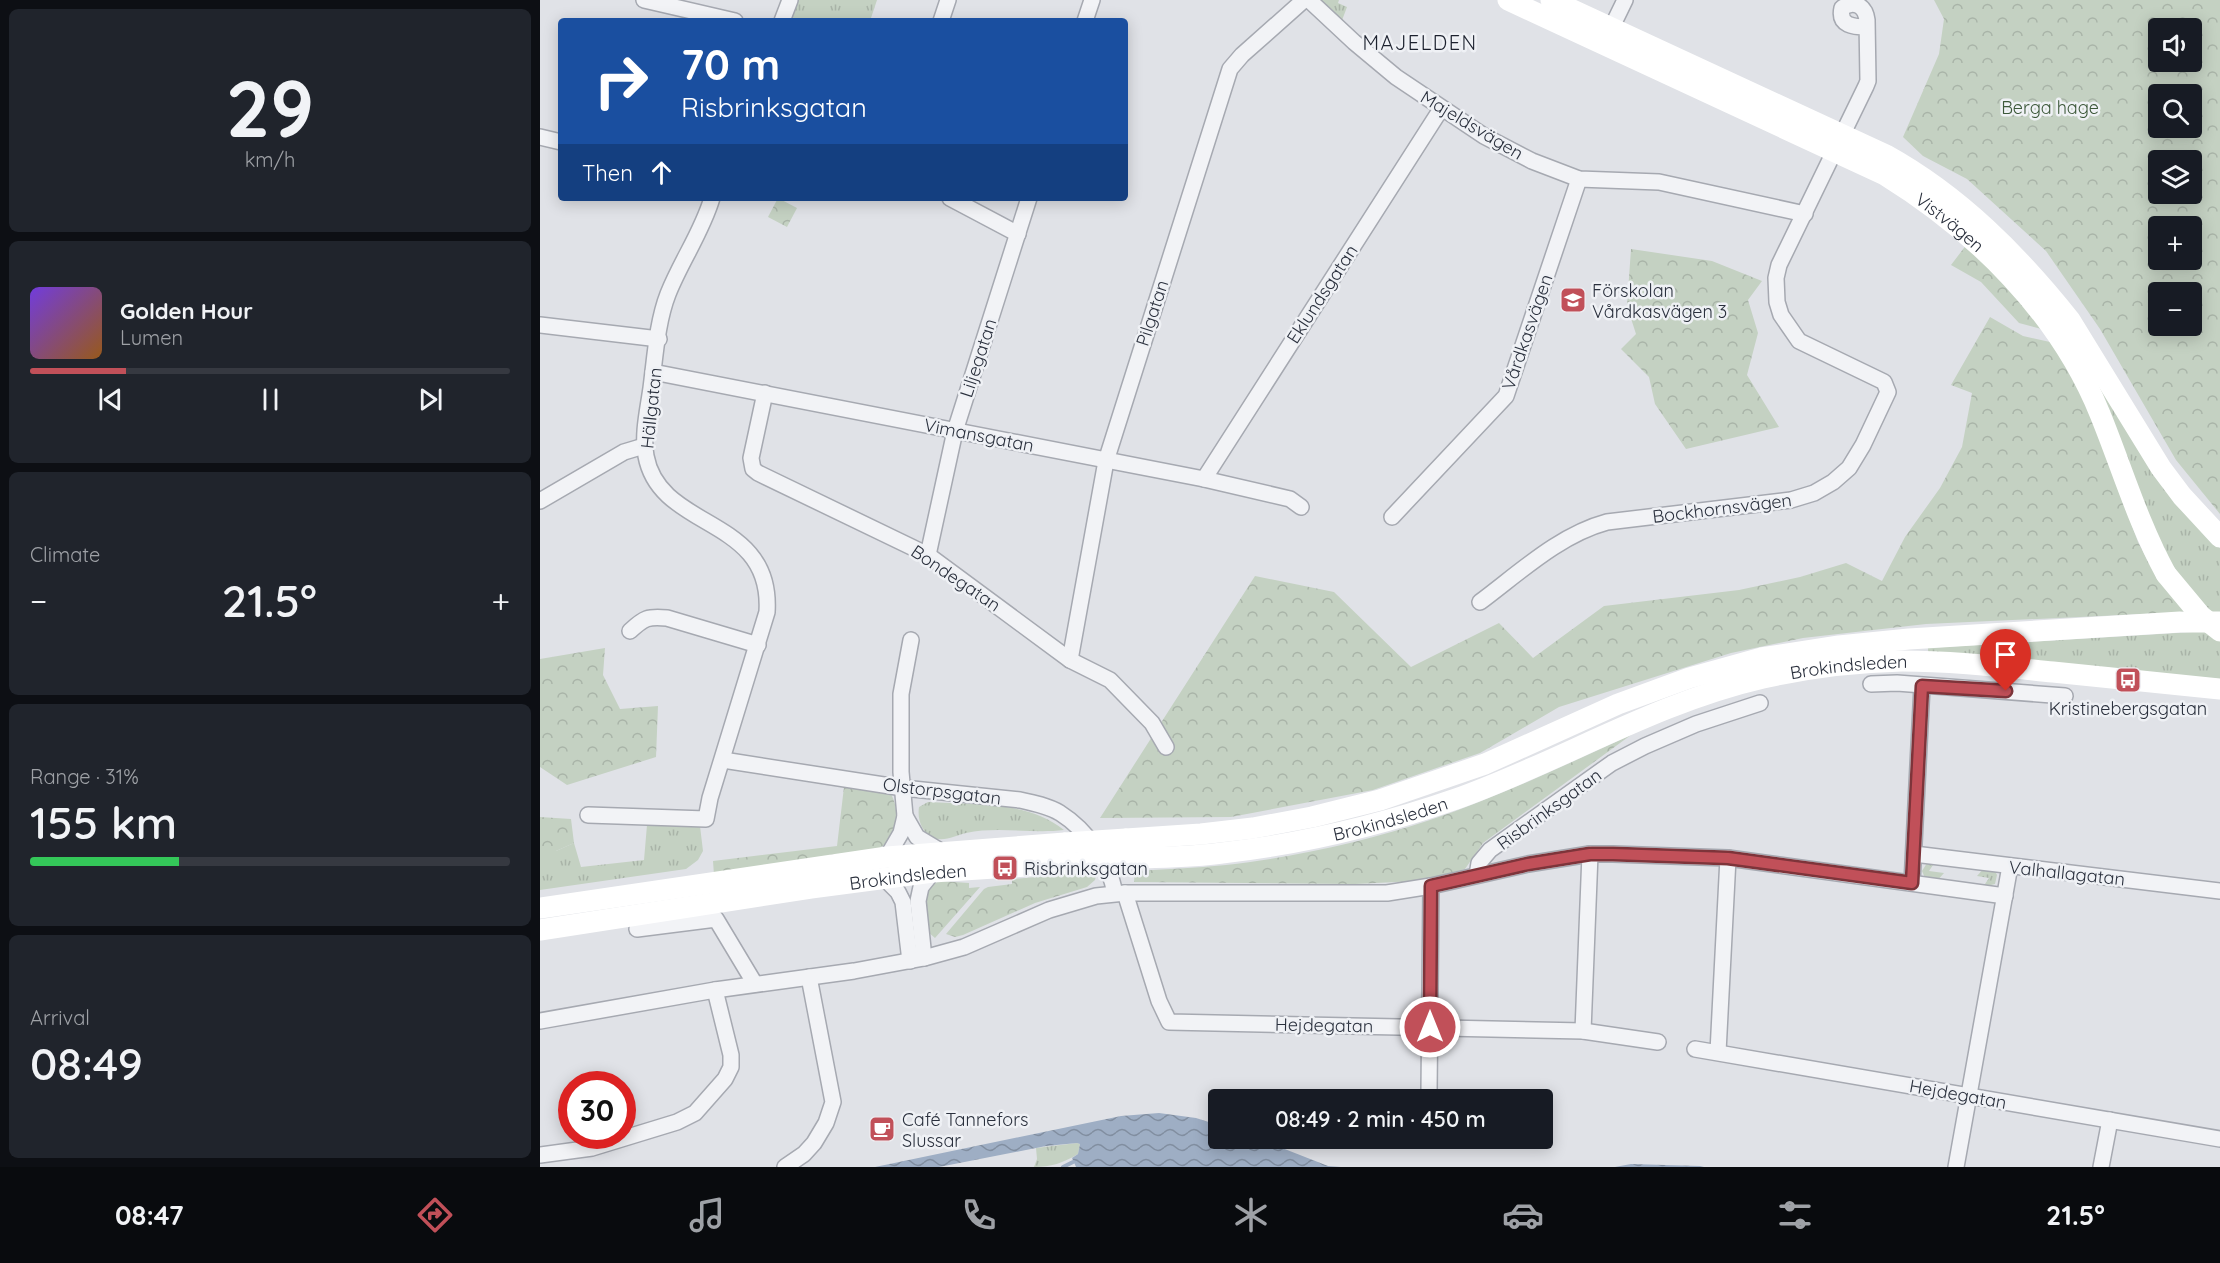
<!DOCTYPE html>
<html lang="en">
<head>
<meta charset="utf-8">
<style>
	:root { --surface:#171b24; --page:#20242c; --text:#f1f3f6; --muted:#9ea1a6; --line:#363941; --accent:#c15059 }
	body { margin:0; font-family:Quicksand,sans-serif; background:var(--page); color:var(--text); height:100vh; display:flex; flex-direction:column; font-size:22px; white-space:nowrap }
	* { box-sizing:border-box; margin:0 }
	p { font-size:20px; color:var(--muted) }
	.icon { flex:none; width:33px; height:33px; fill:none; stroke:currentColor; stroke-width:2; stroke-linecap:round; stroke-linejoin:round }
	.map { position:relative; flex:1; overflow:hidden }
	.drawer { display:flex; flex-direction:column; gap:9px; padding:9px; background:#0d0f14; width:540px }
	.drawer>* { flex:none }
	.top-card { position:absolute; left:18px; top:18px; width:570px; height:183px; border-radius:6px; box-shadow:0 3px 15px #0003; background:#1a4fa0; color:#fff; overflow:hidden }
	.controls { position:absolute; left:1608px; top:18px; display:grid; gap:12px }
	.controls a { display:grid; place-items:center; width:54px; height:54px; border-radius:6px; background:var(--surface); box-shadow:0 3px 15px #0003; font-size:30px }
	.speed { position:absolute; left:18px; top:1071px; display:flex; gap:12px; font-size:30px; font-weight:700; text-align:center }
	.speed>* { display:grid; place-content:center; width:78px; height:78px; border-radius:50%; background:var(--surface); box-shadow:0 3px 15px #0003; line-height:1 }
	.speed .limit { border:9px solid #d22; background:#fff; color:#111 }
	.pin { position:absolute; display:grid; place-items:center; width:51px; height:51px; color:#fff; margin:-62px -26px; border-radius:50% 50% 50% 0; rotate:-45deg; box-shadow:0 0 6px #0007 }
	.pin .icon { rotate:45deg }
	.me { position:absolute; width:66px; margin:-33px; rotate:0deg; stroke-linejoin:round; filter:drop-shadow(0 0 4px #0008) }
	.turn { display:flex; align-items:center; gap:21px; height:126px; padding:0 24px; font-size:27px }
	.turn .icon { width:78px; height:78px; stroke-width:2.5 }
	.turn b { display:block; font-size:42px; line-height:51px }
	.then { display:flex; align-items:center; height:57px; padding:0 24px; background:#0003; gap:12px; font-size:22px }
	.big { font-size:45px; font-weight:600; line-height:1.1 }
	.drawer .card { flex:1; display:flex; flex-direction:column; justify-content:center; gap:9px; min-width:0; padding:0 21px; border-radius:9px; background:var(--page) }
	.drawer .dial { align-items:center; gap:0 }
	.dial b { font-size:78px; line-height:1 }
	.song { display:flex; align-items:center; gap:18px }
	.cover { width:72px; height:72px; border-radius:9px; background:linear-gradient(135deg,hsl(260 70% 55%),hsl(30 70% 35%)) }
	.played { height:6px; border-radius:3px; background:linear-gradient(90deg,var(--accent) 20%,var(--line) 20%) }
	.keys { display:flex; justify-content:space-around; direction:ltr }
	.heat { display:flex; justify-content:space-between; align-items:center; font-size:33px; direction:ltr }
	.charge { height:9px; border-radius:4px; background:linear-gradient(90deg,#34c759 31%,var(--line) 0) }
	.trip { position:absolute; left:668px; top:1089px; width:345px; height:60px; border-radius:6px; background:var(--surface); box-shadow:0 3px 15px #0003; font-weight:600; line-height:60px; text-align:center }
	.menu { display:flex; height:96px; justify-content:space-around; align-items:center; background:#090b0e; color:var(--muted) }
	.menu .icon { width:42px; height:42px }
	.menu .selected { color:var(--accent) }
	.menu b { font-size:27px; color:var(--text) }
	main { display:flex; flex:1; min-height:0 }
	.map>svg:first-child { display:block }
</style>
</head>
<body>
<main>
<section class="drawer">
<div class="card dial"><b>29</b><p>km/h</p></div>
<div class="card">
<div class="song"><i class="cover"></i><div><b>Golden Hour</b><p>Lumen</p></div></div>
<div class="played"></div>
<div class="keys"><svg class="icon" aria-label="previous" viewBox="0 0 24 24"><path d="M18 5L8 12l10 7zM5 5v14"/></svg><svg class="icon" aria-label="pause" viewBox="0 0 24 24"><path d="M8 5v14M16 5v14"/></svg><svg class="icon" aria-label="next" viewBox="0 0 24 24"><path d="M6 5l10 7-10 7zM19 5v14"/></svg></div>
</div>
<div class="card"><p>Climate</p>
<div class="heat"><a>−</a><b class="big">21.5°</b><a>+</a></div>
</div>
<div class="card"><p>Range · 31%</p><b class="big">155 km</b><div class="charge"></div></div>
<div class="card"><p>Arrival</p><b class="big">08:49</b></div>
</section>
<div class="map">
<svg width="1680" height="1167" viewBox="0 0 1680 1167">
	<defs>
		<pattern id="grass-tufts" width="24" height="20" patternUnits="userSpaceOnUse" patternTransform="scale(1.5)"><rect width="24" height="20" fill="#c4d1c2"/><path d="M3 7l-1-3M5 7V3M7 7l1-3M15 17l-1-3M17 17v-4M19 17l1-3" fill="none" stroke="#a9b4a8"/></pattern>
		<pattern id="forest-crowns" width="20" height="18" patternUnits="userSpaceOnUse" patternTransform="scale(1.5)"><rect width="20" height="18" fill="#c4d1c2"/><path d="M2 6a3 3 0 1 1 6 0M12 15a3 3 0 1 1 6 0" fill="none" stroke="#a9b4a8"/></pattern>
		<pattern id="water-waves" width="16" height="10" patternUnits="userSpaceOnUse" patternTransform="scale(1.5)"><rect width="16" height="10" fill="#9eaec4"/><path d="M0 5q4-4 8 0t8 0" fill="none" stroke="#818ea0"/></pattern>
	</defs>
	<rect width="100%" height="100%" fill="#e0e2e7"/>
	<g fill="url(#grass-tufts)">
		<polygon points="257,0 337,0 330,21 251,21"/>
		<polygon points="778,0 799,0 798,3 807,7 801,23"/>
		<polygon points="1552,375 1667,536 1680,548 1680,613 1672,613 1636,572 1616,535"/>
		<polygon points="1669,631 1680,640 1680,679 1388,653 1388,648"/>
		<path d="M 388,802 C 433,805 487,800 524,830 C 492,834 458,826 426,833 C 416,835 405,842 394,838 C 382,833 377,820 379,807 Z"/>
		<polygon points="107,825 160,826 163,851 158,860 146,869 0,890 0,851 16,851 34,843 41,867 104,860"/>
		<polygon points="1395,862 1389,871 1404,873 1397,881 1385,878 1382,871 1387,863"/>
		<polygon points="1444,868 1455,871 1457,875 1455,884 1443,887 1449,878 1437,876"/>
		<path d="M 537,1143 L 540,1144 L 538,1154 C 523,1163 511,1167 494,1167 L 497,1159 L 496,1148 Z"/>
	</g>
	<g fill="url(#forest-crowns)" fill-rule="evenodd">
		<path d="M 1394,0 L 1680,0 L 1680,514 L 1636,460 L 1560,329 L 1506,251 L 1427,179 L 1383,156 L 1363,137 L 1399,54 L 1404,19 ZM 1618,28 L 1652,28 L 1652,62 L 1618,62 ZM 1618,94 L 1652,94 L 1652,128 L 1618,128 ZM 1618,160 L 1652,160 L 1652,194 L 1618,194 ZM 1618,226 L 1652,226 L 1652,260 L 1618,260 ZM 1618,292 L 1652,292 L 1652,326 L 1618,326 Z"/>
		<polygon points="238,198 257,208 247,227 228,217"/>
		<polygon points="1427,244 1505,330 1479,323 1441,282 1411,265"/>
		<polygon points="1091,249 1172,261 1222,281 1208,300 1218,333 1207,375 1239,427 1146,449 1115,404 1109,377 1081,349 1096,334 1087,306"/>
		<polygon points="1450,317 1483,336 1510,342 1523,360 1547,404 1598,542 1609,563 1647,612 1386,624 1263,638 1191,653 1019,707 940,753 833,790 691,817 560,818 715,576 794,592 871,667 959,623 993,658 1064,606 1199,590 1260,577 1306,563 1342,581 1365,537 1400,488 1422,447 1432,393 1411,385"/>
		<polygon points="65,648 63,675 80,709 118,706 116,757 27,785 0,767 0,659"/>
		<path d="M 1091,735 L 943,843 L 925,869 L 878,881 L 815,884 L 594,882 L 595,871 C 625,869 655,868 686,865 C 751,858 828,841 890,820 C 959,797 1025,765 1091,735 Z"/>
		<path d="M 304,787 L 351,794 C 359,808 358,829 348,842 C 345,845 339,848 336,851 L 174,875 L 173,861 L 297,846 Z"/>
		<polygon points="0,817 31,819 34,843 16,851 0,851"/>
		<polygon points="557,872 555,880 547,887 495,903 423,935 415,937 406,934 444,889 448,887 472,884 472,879"/>
		<polygon points="399,881 429,883 429,888 440,887 395,938 388,932 383,895 392,885"/>
	</g>
	<g fill="url(#water-waves)">
		<polygon points="619,1113 656,1118 678,1125 678,1138 719,1139 788,1166 801,1167 536,1167 532,1158 538,1154 540,1144 537,1143 506,1146 399,1167 335,1167 581,1116"/>
		<polygon points="1091,1164 1160,1166 1164,1167 1075,1167"/>
	</g>
	<g fill="none" stroke-linecap="round" stroke-linejoin="round">
		<polyline stroke="#9eaec4" stroke-width="4" points="523,1167 533,1162"/>
		<g stroke="#a6a9b1" stroke-width="18">
			<g id="street">
				<polyline points="104,0 195,21"/>
				<polyline points="769,0 814,42 856,77 944,136 992,161 1039,179 1119,182 1265,214"/>
				<polyline points="242,21 250,0"/>
				<polyline points="401,21 408,0"/>
				<polyline points="545,21 552,0"/>
				<polyline points="1068,35 1085,0"/>
				<polyline points="0,137 21,142"/>
				<polyline points="410,198 478,234"/>
				<polyline points="0,325 119,339"/>
				<polyline points="113,372 664,479 750,499 761,507"/>
				<polyline points="225,393 211,458 213,469 218,473 388,555 530,660 570,680 612,723 626,747"/>
				<polyline points="664,479 901,109"/>
				<polyline points="0,501 84,452 104,446"/>
				<polyline points="852,517 966,396 1039,179"/>
				<polyline points="388,555 415,431 489,198"/>
				<path d="M 940,602 C 979,573 1019,535 1067,522 L 1251,500 L 1274,493 L 1293,482 L 1309,468 L 1323,445 L 1348,392 L 1344,382 L 1259,341 L 1241,315 L 1237,302 L 1236,278 L 1239,265 L 1326,86 L 1328,81 L 1327,20 C 1325,5 1314,0 1302,8 C 1298,26 1314,27 1327,27"/>
				<path d="M 90,631 C 104,618 108,616 127,618 L 218,645"/>
				<polyline points="530,660 566,461 690,69 702,55 764,0"/>
				<polyline points="1331,684 1357,683 1525,696"/>
				<path d="M 183,760 L 363,788 L 480,800 C 494,803 508,806 520,813 C 547,830 569,862 575,893"/>
				<path d="M 48,815 L 166,819 L 170,798 L 227,612 C 233,515 120,532 106,456 C 102,434 108,410 111,388 C 115,358 117,322 128,294 C 141,261 162,232 172,198"/>
				<polyline points="365,816 377,837 402,852"/>
				<polyline points="1374,854 1680,891"/>
				<polyline points="347,857 361,833 365,816 361,772 361,694 371,640"/>
				<polyline points="937,875 939,863 950,850 1072,763 1105,746 1156,724 1220,703"/>
				<polyline points="344,878 358,892 363,902 370,961"/>
				<polyline points="1372,883 1382,686"/>
				<polyline points="585,893 619,1001 629,1022 1043,1031 1118,1042"/>
				<polyline points="97,929 176,919 215,984"/>
				<polyline points="384,958 378,901 381,887 393,872"/>
				<polyline points="0,1021 175,990 314,971 384,958 424,947 509,910 556,896 585,893 847,893 891,886 988,864 1050,854 1073,854 1188,858 1465,896"/>
				<polyline points="1043,1031 1050,854"/>
				<polyline points="1155,1049 1680,1139"/>
				<polyline points="1178,1052 1188,858"/>
				<polyline points="889,1093 891,886"/>
				<polyline points="0,1155 52,1148 137,1122 155,1113 185,1079 191,1067 191,1055 175,990"/>
				<polyline points="245,1167 264,1154 274,1143 286,1123 293,1102 269,977"/>
				<polyline points="1416,1167 1470,866"/>
				<polyline points="1561,1167 1570,1120"/>
			</g>
		</g>
		<use href="#street" stroke="#f2f3f6" stroke-width="15"/>
		<g stroke="#fff" stroke-width="21">
			<path id="s1" d="M 968,0 L 1345,175 C 1437,232 1519,313 1560,414 C 1582,468 1598,523 1626,574"/>
			<path d="M 1011,0 L 1346,155 C 1420,196 1478,255 1530,320 L 1621,468 L 1642,496 L 1680,537"/>
			<polyline points="586,839 661,834 713,828 772,817 840,800 945,764 1078,704 1149,678 1221,658 1299,646 1369,639 1640,622 1679,622"/>
			<path id="s2" d="M 598,858 C 626,857 654,857 682,853 C 761,844 841,825 916,799 C 1020,762 1114,703 1223,678 C 1268,668 1316,662 1362,661 C 1412,661 1463,667 1513,672 C 1569,678 1624,683 1680,689"/>
			<polyline points="0,908 347,857 525,843"/>
			<path id="s3" d="M 0,930 L 271,888 L 393,872 L 534,863"/>
		</g>
		<g stroke="#fff" stroke-width="21">
			<polyline points="1626,574 1661,616 1680,631"/>
			<polyline points="525,843 586,839"/>
			<polyline points="534,863 598,858"/>
		</g>
	</g>
	<g fill="none" stroke-linecap="round" stroke-linejoin="round">
		<g stroke="#7d343a" stroke-width="15">
			<polyline id="route" points="890,1027 891,886 988,864 1050,854 1073,854 1188,858 1372,883 1382,686 1466,691"/>
		</g>
		<use href="#route" stroke="#c15059" stroke-width="10"/>
	</g>
	<defs>
		<g id="school-square" transform="scale(1.35)"><rect x="-9" y="-9" width="18" height="18" rx="4" fill="#c15059" stroke="#eff1f5"/><path d="M0-5L7-2L0 1L-7-2ZM-4 1L0 2.5L4 1V4Q0 6-4 4Z" fill="#fff"/></g>
		<g id="bus-square" transform="scale(1.35)"><rect x="-9" y="-9" width="18" height="18" rx="4" fill="#c15059" stroke="#eff1f5"/><path d="M-5-6H5V4H4V6H2V4H-2V6H-4V4H-5ZM-3.5-4V0h7V-4ZM-3.5 1.2v1.5H-2V1.2ZM2 1.2v1.5H3.5V1.2Z" fill="#fff"/></g>
		<g id="cafe-square" transform="scale(1.35)"><rect x="-9" y="-9" width="18" height="18" rx="4" fill="#c15059" stroke="#eff1f5"/><path d="M-5.5-4.5H6V0H3Q3 3.5 0 3.5H-2.5Q-5.5 3.5-5.5 0ZM3-3.2v2h1.7v-2ZM-6 4.5H4V6H-6Z" fill="#fff"/></g>
	</defs>
	<g fill-rule="evenodd">
		<use href="#school-square" x="1033" y="300"/>
		<use href="#bus-square" x="1588" y="680"/>
		<use href="#bus-square" x="465" y="868"/>
		<use href="#cafe-square" x="342" y="1129"/>
	</g>
	<g text-anchor="middle" dominant-baseline="central" stroke-width="5" stroke-linejoin="round" paint-order="stroke">
		<g font-size="18" fill="#3c5839" stroke="#eff1f5">
			<text x="1510" y="107">Berga hage</text>
		</g>
		<g font-size="18" fill="#2a303d" stroke="#eff1f5">
			<text transform="translate(932 125) rotate(31)">Majeldsvägen</text>
			<text stroke="none"><textPath href="#s1" startOffset="496">Vistvägen</textPath></text>
			<text transform="translate(782 294) rotate(-57)">Eklundsgatan</text>
			<text transform="translate(612 313) rotate(-72)">Pilgatan</text>
			<text transform="translate(987 332) rotate(-71)">Vårdkasvägen</text>
			<text transform="translate(438 358) rotate(-72)">Liljegatan</text>
			<text transform="translate(111 408) rotate(-84)">Hällgatan</text>
			<text transform="translate(439 435) rotate(11)">Vimansgatan</text>
			<text transform="translate(1182 508) rotate(-7)">Bockhornsvägen</text>
			<text transform="translate(416 578) rotate(34)">Bondegatan</text>
			<text stroke="none"><textPath href="#s2" startOffset="742">Brokindsleden</textPath></text>
			<text transform="translate(402 791) rotate(7)">Olstorpsgatan</text>
			<text transform="translate(1009 809) rotate(-36)">Risbrinksgatan</text>
			<text stroke="none"><textPath href="#s2" startOffset="256">Brokindsleden</textPath></text>
			<text transform="translate(1527 873) rotate(6)">Valhallagatan</text>
			<text stroke="none"><textPath href="#s3" startOffset="372">Brokindsleden</textPath></text>
			<text transform="translate(784 1025) rotate(1)">Hejdegatan</text>
			<text transform="translate(1418 1094) rotate(10)">Hejdegatan</text>
		</g>
		<g font-size="18" fill="#2a303d" stroke="#eff1f5" text-anchor="start">
			<text x="1052" y="290">Förskolan<tspan x="1052" dy="21">Vårdkasvägen 3</tspan></text>
			<text x="1588" y="708" text-anchor="middle">Kristinebergsgatan</text>
			<text x="484" y="868">Risbrinksgatan</text>
			<text x="362" y="1119">Café Tannefors<tspan x="362" dy="21">Slussar</tspan></text>
		</g>
		<g font-size="20" letter-spacing="1.5" fill="#1c212e" stroke="#eff1f5">
			<text x="880" y="42">MAJELDEN</text>
		</g>
	</g>
</svg>
<div class="controls">
<a><svg class="icon" aria-label="sound" viewBox="0 0 24 24"><path d="M4 9h4l5-4v14l-5-4H4zM17 9q2 3 0 6"/></svg></a>
<a><svg class="icon" aria-label="search" viewBox="0 0 24 24"><circle cx="10" cy="10" r="6"/><path d="M15 15l6 6"/></svg></a>
<a><svg class="icon" aria-label="layers" viewBox="0 0 24 24"><path d="M12 4l9 5-9 5-9-5zM3 14l9 5 9-5"/></svg></a>
<a>+</a>
<a>−</a>
</div>
<div class="speed"><div class="limit">30</div></div>
<div class="pin" style="left:1466px;top:691px;background:#d93025"><svg class="icon" aria-label="arrive" viewBox="0 0 24 24"><path d="M6 21V4h12l-3 4 3 4H6"/></svg></div>
<svg class="me" style="left:890px;top:1027px" viewBox="-20 -20 40 40"><circle r="17" fill="#c15059" stroke="#fff" stroke-width="3"/><path d="M0-11L8 9 0 5-8 9z" fill="#fff"/></svg>
<div class="trip">08:49 · 2 min · 450 m</div>
<div class="top-card">
<div class="turn"><svg class="icon" aria-label="right" viewBox="0 0 24 24"><path d="M7 20v-9h11M14 6l5 5-5 5"/></svg><div><b>70 m</b>Risbrinksgatan</div></div>
<div class="then">Then<svg class="icon" aria-label="ahead" viewBox="0 0 24 24"><path d="M12 20V5M6 11l6-6 6 6"/></svg></div>
</div>
</div>
</main>
<nav class="menu">
<b>08:47</b>
<svg class="icon selected" aria-label="directions" viewBox="0 0 24 24"><path d="M12 3l9 9-9 9-9-9zM9 14v-3h6M13 9l2 2-2 2"/></svg>
<svg class="icon" aria-label="music" viewBox="0 0 24 24"><path d="M9 18V5l10-2v13"/><circle cx="6" cy="18" r="3"/><circle cx="16" cy="16" r="3"/></svg>
<svg class="icon" aria-label="phone" viewBox="0 0 24 24"><path d="M5 4h4l2 5-3 2q2 4 5 5l2-3 5 2v4C11 20 4 13 5 4z"/></svg>
<svg class="icon" aria-label="climate" viewBox="0 0 24 24"><path d="M12 3v18M4 7l16 10M4 17L20 7"/></svg>
<svg class="icon" aria-label="car" viewBox="0 0 24 24"><path d="M5 17H2v-5l4-1 3-4h7l3 4 3 1v5h-3M9 17h6M6 11h13"/><circle cx="7" cy="17" r="2"/><circle cx="17" cy="17" r="2"/></svg>
<svg class="icon" aria-label="filters" viewBox="0 0 24 24"><path d="M4 7h16M4 17h16"/><circle cx="9" cy="7" r="2"/><circle cx="15" cy="17" r="2"/></svg>
<b>21.5°</b>
</nav>
</body>
</html>
